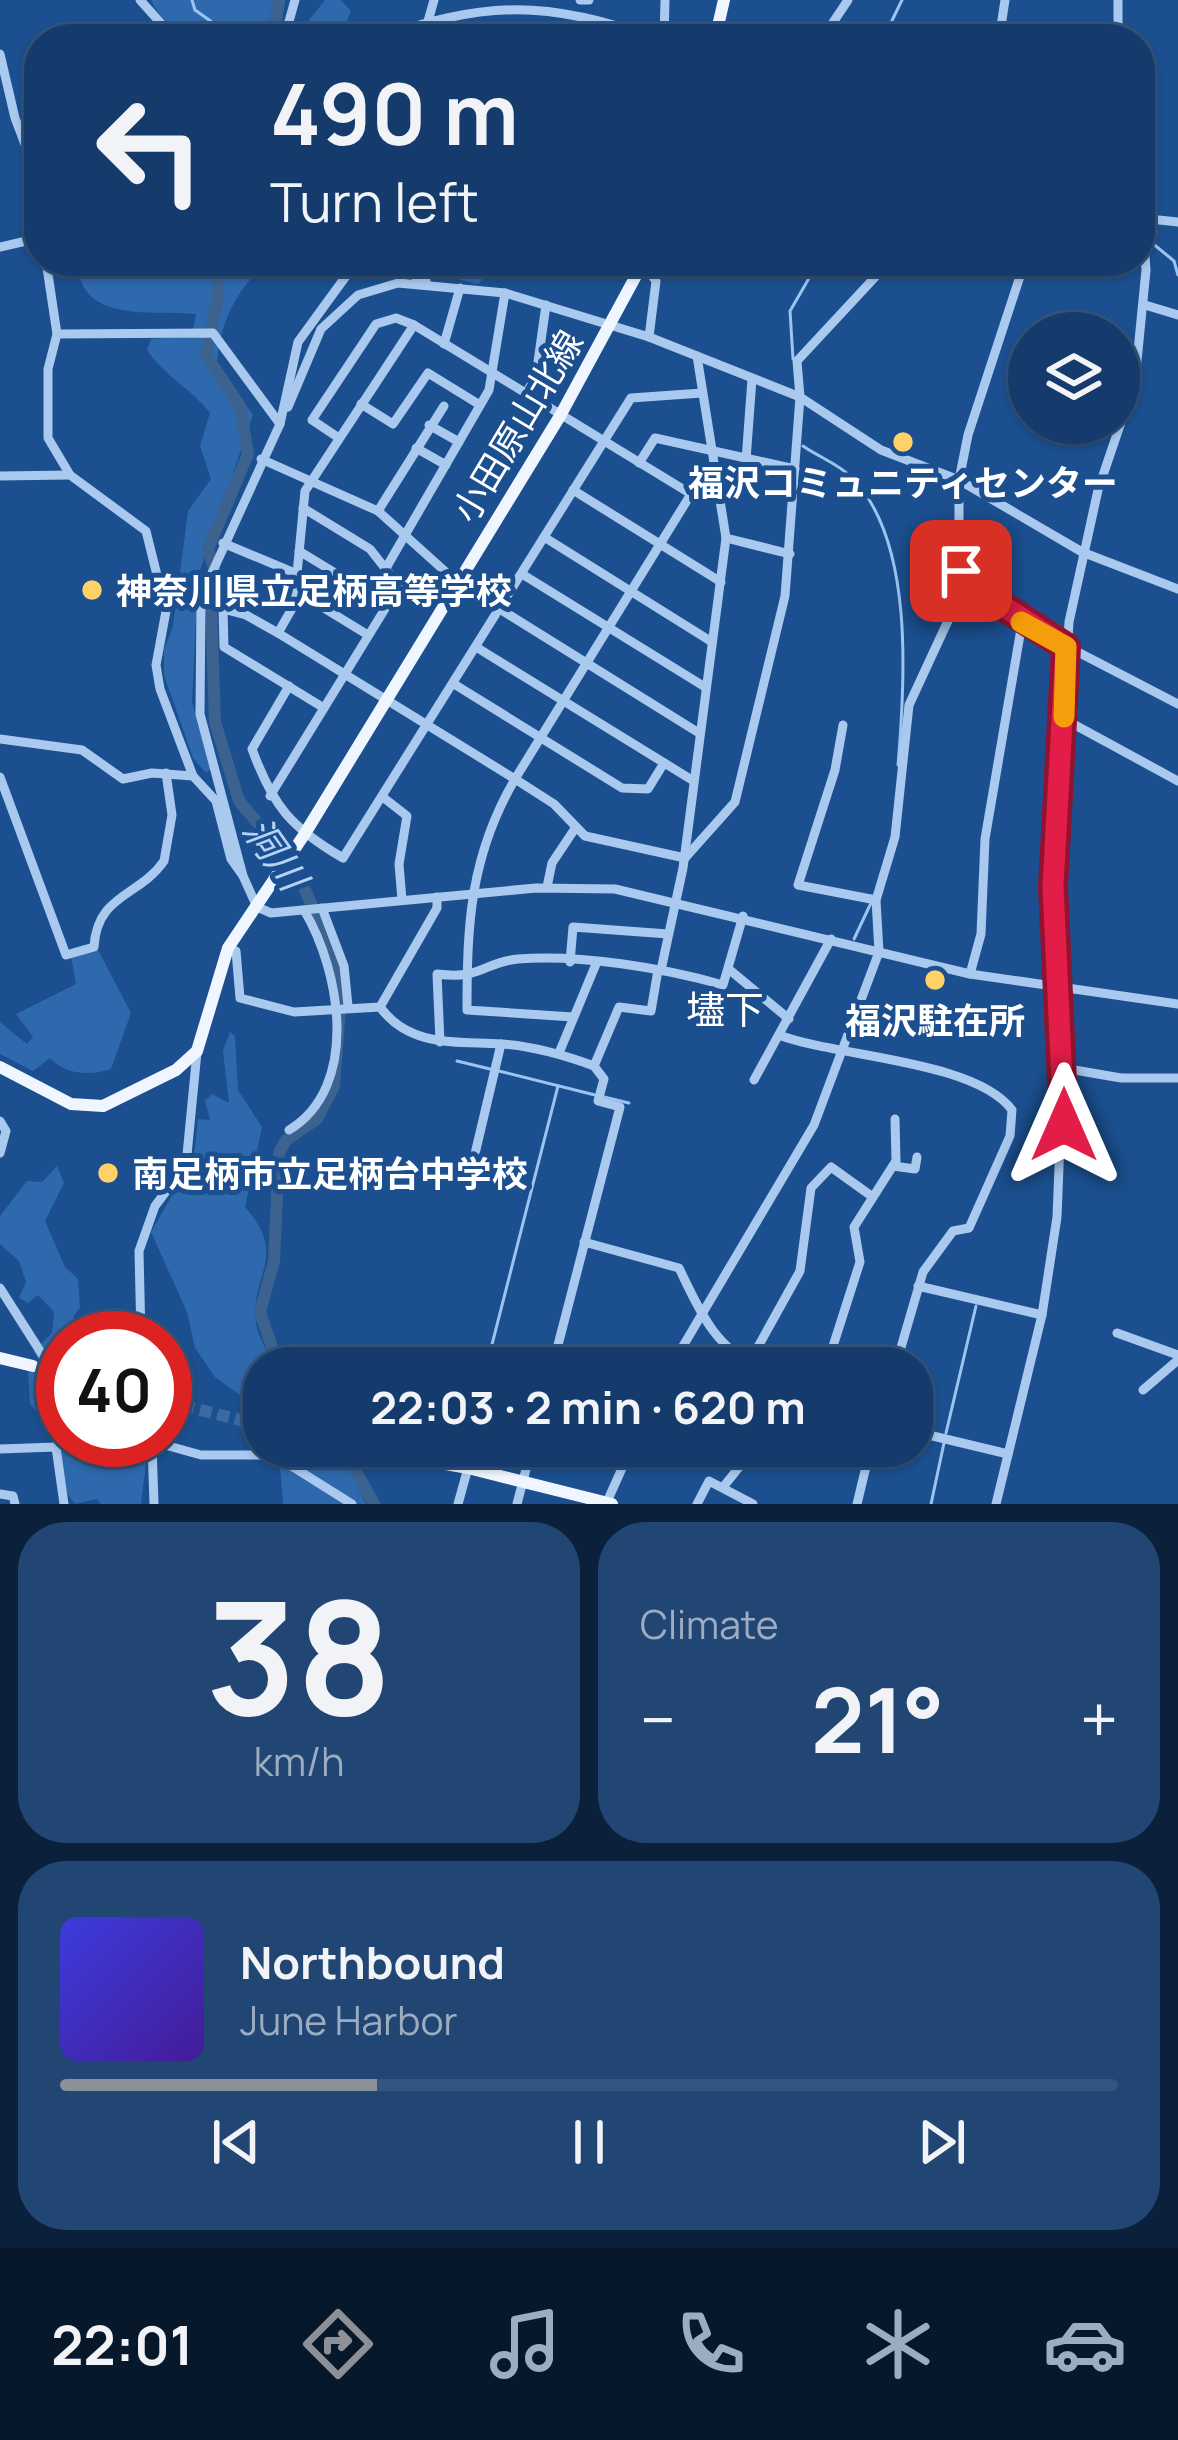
<!DOCTYPE html>
<html lang="en">
<head>
<meta charset="utf-8">
<style>
	:root { --surface:#143b6b; --page:#214673; --text:#f1f3f6; --muted:#9dadc1; --line:#33557e; --accent:#8c9099 }
	body { margin:0; font-family:Manrope,"Noto Sans JP",sans-serif; background:var(--page); color:var(--text); height:100vh; display:flex; flex-direction:column; font-size:45px; white-space:nowrap }
	* { box-sizing:border-box; margin:0 }
	p { font-size:39px; color:var(--muted) }
	.icon { flex:none; width:66px; height:66px; fill:none; stroke:currentColor; stroke-width:2; stroke-linecap:round; stroke-linejoin:round }
	.map { position:relative; height:1504px; overflow:hidden }
	.sheet { display:flex; flex-direction:column; gap:18px; padding:18px; background:#0b203b; flex:1 }
	.sheet>* { flex:none }
	.banner { position:absolute; left:24px; top:24px; width:1131px; height:252px; border-radius:48px; box-shadow:0 3px 9px #0004,0 0 0 3px var(--line); background:#143b6b; color:var(--text); overflow:hidden }
	.buttons { position:absolute; left:1008px; top:312px; display:grid; gap:24px }
	.buttons a { display:grid; place-items:center; width:132px; height:132px; border-radius:50%; background:var(--surface); box-shadow:0 3px 9px #0004,0 0 0 3px var(--line); font-size:60px }
	.speed { position:absolute; left:36px; top:1311px; display:flex; gap:24px; font-size:60px; font-weight:700; text-align:center }
	.speed>* { display:grid; place-content:center; width:156px; height:156px; border-radius:50%; background:var(--surface); box-shadow:0 3px 9px #0004,0 0 0 3px var(--line); line-height:1 }
	.speed .limit { border:18px solid #d22; background:#fff; color:#111 }
	.pin { position:absolute; display:grid; place-items:center; width:102px; height:102px; color:#fff; margin:-51px; border-radius:24px; box-shadow:0 6px 18px #0006 }
	.me { position:absolute; width:132px; margin:-66px; rotate:0deg; stroke-linejoin:round; filter:drop-shadow(0 0 9px #0008) }
	.turn { display:flex; align-items:center; gap:42px; height:252px; padding:0 48px; font-size:54px }
	.turn .icon { width:156px; height:156px; stroke-width:2.5 }
	.turn b { display:block; font-size:84px; line-height:102px }
	.big { font-size:90px; font-weight:700; line-height:1.1 }
	.sheet .card { flex:1; display:flex; flex-direction:column; justify-content:center; gap:18px; min-width:0; padding:0 42px; border-radius:48px; background:var(--page) }
	.sheet .dial { align-items:center; gap:0 }
	.dial b { font-size:156px; line-height:1 }
	.song { display:flex; align-items:center; gap:36px }
	.cover { width:144px; height:144px; border-radius:18px; background:linear-gradient(135deg,hsl(240 70% 55%),hsl(260 70% 35%)) }
	.played { height:12px; border-radius:6px; background:linear-gradient(90deg,var(--accent) 30%,var(--line) 30%) }
	.keys { display:flex; justify-content:space-around; direction:ltr }
	.heat { display:flex; justify-content:space-between; align-items:center; font-size:66px; direction:ltr }
	.sheet .tiles { flex:1; display:grid; gap:18px; grid-template-columns:1fr 1fr }
	.card:last-child { grid-column:span 2 }
	.trip { position:absolute; left:243px; top:1347px; width:690px; height:120px; border-radius:48px; background:var(--surface); box-shadow:0 3px 9px #0004,0 0 0 3px var(--line); font-weight:700; line-height:120px; text-align:center }
	.tabs { display:flex; height:192px; justify-content:space-around; align-items:center; background:#08182b; color:var(--muted) }
	.tabs .icon { width:84px; height:84px }
	.tabs .on { color:var(--accent) }
	.tabs b { font-size:54px; color:var(--text) }
	.map>svg:first-child { display:block }
</style>
</head>
<body>
<div class="map">
<svg width="1178" height="1504" viewBox="0 0 1178 1504">
	<rect width="100%" height="100%" fill="#1b4f8f"/>
	<g fill="#2e69ad">
		<path d="M 151,0 L 285,0 L 280,39 C 236,39 172,49 151,0 Z"/>
		<polygon points="325,0 341,0 351,11 339,39 294,39"/>
		<path d="M 78,261 L 163,261 L 179,272 L 193,270 L 195,261 L 268,261 C 236,291 221,319 217,363 L 253,415 L 198,576 L 192,702 L 211,769 L 206,773 L 193,758 L 164,675 L 164,649 L 173,627 L 188,511 L 211,479 L 200,446 L 210,413 C 191,388 164,376 147,350 L 151,339 L 192,335 L 196,314 C 153,310 77,324 78,261 Z"/>
		<polygon points="321,261 500,261 478,284 412,268 390,278 361,275"/>
		<path d="M 97,948 L 131,1013 L 111,1069 C 90,1076 66,1075 50,1058 L 33,1071 L 0,1054 L 0,1022 L 27,1044 L 33,1037 L 16,1014 L 76,984 L 71,956 Z"/>
		<path d="M 230,1032 L 235,1036 L 238,1090 L 262,1127 L 245,1207 C 289,1257 250,1273 256,1324 C 259,1339 269,1354 275,1368 L 264,1368 L 264,1413 L 215,1377 L 195,1348 L 187,1312 L 151,1232 L 194,1157 L 198,1119 L 210,1120 L 205,1101 L 212,1094 L 229,1103 L 223,1051 Z"/>
		<polygon points="57,1166 64,1183 45,1221 65,1267 78,1279 80,1307 73,1317 89,1338 63,1338 63,1440 149,1440 141,1504 101,1504 97,1499 75,1504 67,1493 57,1433 30,1404 28,1372 40,1363 34,1351 52,1333 54,1312 38,1295 28,1303 19,1298 26,1282 19,1261 0,1244 0,1216 27,1181 42,1182"/>
		<polygon points="264,1425 264,1446 338,1446 366,1504 283,1504 279,1452 258,1446"/>
	</g>
	<g fill="none" stroke-linecap="round" stroke-linejoin="round">
		<g stroke="#9cc4f0" stroke-width="3">
			<polyline points="192,0 195,10 236,39"/>
			<polyline points="883,39 902,0"/>
			<polyline points="1146,238 1174,261 1178,275"/>
			<polyline points="793,359 790,311 819,261"/>
			<path d="M 803,446 C 817,456 838,464 850,476 C 915,538 905,683 898,765"/>
			<polyline points="854,939 871,903"/>
			<polyline points="457,1061 490,1069"/>
			<polyline points="499,1071 595,1095"/>
			<polyline points="604,1097 629,1103"/>
			<polyline points="486,1368 558,1086"/>
			<polyline points="946,1433 976,1306"/>
			<polyline points="464,1458 467,1446"/>
			<polyline points="931,1504 944,1443"/>
		</g>
		<g stroke="#3c6290" stroke-width="12">
			<polyline points="272,39 279,0"/>
			<polyline points="216,261 218,297 206,355 240,406 248,454 208,549 218,581 211,604 215,722 239,801 295,867 332,951 341,996 334,1086 317,1119 286,1140 279,1153 274,1261 260,1312 279,1368"/>
			<polyline points="342,1446 374,1504"/>
		</g>
		<polyline stroke="#3d69a0" stroke-width="12" stroke-dasharray="12 6" stroke-linecap="butt" points="165,1401 264,1426"/>
		<g stroke="#a9c9ee" stroke-width="9">
			<polyline points="140,0 175,39"/>
			<polyline points="580,0 589,0"/>
			<polyline points="1118,0 1118,39"/>
			<polyline points="284,39 295,0"/>
			<path d="M 377,39 C 482,0 551,0 656,39"/>
			<polyline points="423,39 434,0"/>
			<polyline points="664,39 665,0"/>
			<polyline points="822,39 848,0"/>
			<polyline points="999,39 1005,0"/>
			<polyline points="0,54 15,118 39,181"/>
			<polyline points="1140,218 1178,222"/>
			<polyline points="0,247 39,238"/>
			<polyline points="46,261 57,334 48,369 48,438 70,475 146,531 166,611 156,665 160,689 193,776 216,801 231,859 243,876"/>
			<polyline points="357,261 298,342 280,424 201,597 200,714 243,876 257,907 271,913 536,888 615,889 970,974 1178,1004"/>
			<polyline points="643,264 656,281 649,337"/>
			<polyline points="353,268 383,262 426,281"/>
			<polyline points="1145,305 1178,315"/>
			<polygon points="414,325 691,494 515,779 278,633 294,605 305,491"/>
			<polyline points="57,334 213,333 280,424"/>
			<polyline points="444,344 460,288"/>
			<polyline points="526,393 536,376 546,305"/>
			<polyline points="361,404 393,424 428,373 480,405"/>
			<polyline points="288,407 321,329 358,295 398,283 505,293 649,337 800,397 881,450 959,480 1082,552 1178,589"/>
			<polyline points="429,425 459,442"/>
			<polyline points="339,438 312,420 376,324 396,318 414,325"/>
			<polyline points="416,448 446,465"/>
			<polyline points="261,459 378,511 458,583 699,733"/>
			<polyline points="746,460 752,379"/>
			<polyline points="639,463 655,438 795,469"/>
			<polyline points="0,476 70,475"/>
			<polyline points="573,490 721,582"/>
			<polyline points="378,511 444,406"/>
			<polyline points="544,537 712,642"/>
			<polyline points="726,538 790,554"/>
			<polyline points="223,543 297,574"/>
			<polyline points="299,551 388,605"/>
			<polyline points="386,568 489,390 505,293"/>
			<polyline points="522,574 705,687"/>
			<polyline points="963,580 1022,623 1178,704"/>
			<polyline points="296,591 368,635"/>
			<polyline points="278,633 246,615 223,609 224,647 324,708"/>
			<polyline points="476,647 692,780"/>
			<polyline points="454,684 622,788 648,789 664,763"/>
			<path d="M 289,686 L 252,749 C 273,806 290,827 343,858 L 631,398 L 702,393"/>
			<polyline points="1064,719 1178,781"/>
			<polyline points="843,725 835,770 798,885 876,900"/>
			<polyline points="0,739 82,750 123,779 152,773 193,776"/>
			<path d="M 0,777 L 66,955 L 94,947 C 97,894 139,897 164,861 L 172,815 L 166,773"/>
			<polyline points="270,796 399,586 370,549 303,508"/>
			<polyline points="384,798 407,816 399,864 402,900"/>
			<polyline points="547,887 552,863 576,827"/>
			<polyline points="322,908 344,966 348,1006"/>
			<path d="M 228,948 L 236,951 L 240,998 L 294,1012 L 380,1007 C 410,1048 457,1041 501,1044 C 534,1046 564,1055 594,1066 L 619,1007 L 651,1011 L 658,970"/>
			<polyline points="570,962 573,927 668,934"/>
			<polyline points="661,970 683,868 726,538 697,356"/>
			<polyline points="731,971 789,1019"/>
			<polyline points="970,974 981,934 985,839 1022,623"/>
			<polyline points="380,1007 437,908 437,897"/>
			<path d="M 573,1017 L 467,1010 C 467,924 470,856 515,779 L 554,804 L 585,836 L 685,858 L 735,802 L 785,596 L 800,397 L 797,361 L 890,261"/>
			<path d="M 779,1035 C 836,1057 975,1060 1012,1110 L 1010,1136 L 969,1228 L 953,1231 L 923,1272 L 895,1368"/>
			<path d="M 440,1042 L 437,974 C 483,980 483,962 518,959 C 578,954 665,968 723,985 L 743,916"/>
			<polyline points="559,1053 596,964"/>
			<polyline points="1063,1068 1121,1078 1178,1078"/>
			<polyline points="754,1080 831,939"/>
			<polyline points="0,1121 6,1131 0,1153"/>
			<path d="M 289,1130 C 360,1087 341,972 304,910"/>
			<polyline points="474,1158 501,1044"/>
			<polyline points="893,1166 915,1169 917,1157"/>
			<path d="M 584,1242 L 679,1268 C 699,1309 714,1348 760,1368"/>
			<polyline points="918,1286 1042,1315"/>
			<polyline points="0,1288 47,1362 63,1377"/>
			<polyline points="1117,1333 1178,1355"/>
			<polyline points="141,1338 139,1251 155,1206 186,1165 197,1052"/>
			<polyline points="749,1363 800,1271 811,1188 831,1167 870,1195"/>
			<polyline points="552,1368 620,1107 598,1101 604,1079 594,1066"/>
			<polyline points="670,1368 814,1125 879,952 876,900 895,837 909,705 959,597 959,480 968,435 1025,261"/>
			<polyline points="826,1368 860,1262 854,1227 896,1161 895,1119"/>
			<polyline points="1143,1390 1178,1360"/>
			<polyline points="912,1431 1008,1454"/>
			<polyline points="147,1440 201,1455 274,1455 352,1504"/>
			<polyline points="152,1444 154,1504"/>
			<polyline points="0,1449 56,1447 64,1504"/>
			<polyline points="724,1486 756,1446"/>
			<polyline points="0,1494 13,1496 15,1504"/>
			<polyline points="458,1504 468,1468"/>
			<polyline points="517,1504 532,1446"/>
			<polyline points="606,1504 632,1446"/>
			<polyline points="697,1504 709,1481 753,1504"/>
			<polyline points="857,1504 871,1446"/>
			<polyline points="996,1504 1042,1315 1057,1217 1063,1068 1053,886 1069,622 1098,490 1135,381 1146,270 1140,190"/>
		</g>
		<g stroke="#f0f6ff" stroke-width="12">
			<polyline points="715,39 724,0"/>
			<polyline points="0,1067 71,1104 103,1106 176,1070 197,1051 228,948 304,835 560,416 644,261"/>
			<polyline points="0,1358 33,1366"/>
			<polyline points="346,1446 468,1468 612,1504"/>
		</g>
	</g>
	<g fill="none" stroke-linecap="round" stroke-linejoin="round">
		<g stroke="#92132f" stroke-width="30">
			<polyline id="route" points="961,571 963,580 1066,647 1053,886 1064,1125"/>
		</g>
		<use href="#route" stroke="#e11d48" stroke-width="21"/>
		<polyline stroke="#f59e0b" stroke-width="21" points="1021,622 1066,647 1064,717"/>
	</g>
	<g fill="#ffd166" stroke="#1b4f8f" stroke-width="4.5">
		<circle cx="903" cy="442" r="12"/>
		<circle cx="92" cy="590" r="12"/>
		<circle cx="935" cy="980" r="12"/>
		<circle cx="108" cy="1173" r="12"/>
	</g>
	<g text-anchor="middle" dominant-baseline="central" stroke-width="10" stroke-linejoin="round" paint-order="stroke">
		<g font-size="36" fill="#fff" stroke="#1b4f8f">
			<text transform="translate(517 426) rotate(-59)">小田原山北線</text>
		</g>
		<g font-size="36" font-weight="bold" fill="#fff" stroke="#1b4f8f">
			<text x="903" y="482">福沢コミュニティセンター</text>
			<text x="116" y="590" text-anchor="start">神奈川県立足柄高等学校</text>
			<text x="935" y="1020">福沢駐在所</text>
			<text x="132" y="1173" text-anchor="start">南足柄市立足柄台中学校</text>
		</g>
		<g font-size="39" font-style="italic" fill="#b5d3f5" stroke="#1b4f8f">
			<text transform="translate(276 853) rotate(55)">洞川</text>
		</g>
		<g font-size="39" fill="#fff" stroke="#1b4f8f">
			<text x="725" y="1009">壗下</text>
		</g>
	</g>
</svg>
<div class="buttons">
<a><svg class="icon" aria-label="layers" viewBox="0 0 24 24"><path d="M12 4l9 5-9 5-9-5zM3 14l9 5 9-5"/></svg></a>
</div>
<div class="speed"><div class="limit">40</div></div>
<div class="pin" style="left:961px;top:571px;background:#d93025"><svg class="icon" aria-label="arrive" viewBox="0 0 24 24"><path d="M6 21V4h12l-3 4 3 4H6"/></svg></div>
<svg class="me" style="left:1064px;top:1125px" viewBox="-20 -20 40 40"><path d="M0-17L14 15 0 8-14 15z" fill="#e11d48" stroke="#fff" stroke-width="4"/></svg>
<div class="trip">22:03 · 2 min · 620 m</div>
<div class="banner">
<div class="turn"><svg class="icon" aria-label="left" viewBox="0 0 24 24"><path d="M17 20v-9H6M10 6l-5 5 5 5"/></svg><div><b>490 m</b>Turn left</div></div>
</div>
</div>
<section class="sheet">
<div class="tiles">
<div class="card dial"><b>38</b><p>km/h</p></div>
<div class="card"><p>Climate</p>
<div class="heat"><a>−</a><b class="big">21°</b><a>+</a></div>
</div>
<div class="card">
<div class="song"><i class="cover"></i><div><b>Northbound</b><p>June Harbor</p></div></div>
<div class="played"></div>
<div class="keys"><svg class="icon" aria-label="previous" viewBox="0 0 24 24"><path d="M18 5L8 12l10 7zM5 5v14"/></svg><svg class="icon" aria-label="pause" viewBox="0 0 24 24"><path d="M8 5v14M16 5v14"/></svg><svg class="icon" aria-label="next" viewBox="0 0 24 24"><path d="M6 5l10 7-10 7zM19 5v14"/></svg></div>
</div>
</div>
</section>
<nav class="tabs">
<b>22:01</b>
<svg class="icon on" aria-label="directions" viewBox="0 0 24 24"><path d="M12 3l9 9-9 9-9-9zM9 14v-3h6M13 9l2 2-2 2"/></svg>
<svg class="icon" aria-label="music" viewBox="0 0 24 24"><path d="M9 18V5l10-2v13"/><circle cx="6" cy="18" r="3"/><circle cx="16" cy="16" r="3"/></svg>
<svg class="icon" aria-label="phone" viewBox="0 0 24 24"><path d="M5 4h4l2 5-3 2q2 4 5 5l2-3 5 2v4C11 20 4 13 5 4z"/></svg>
<svg class="icon" aria-label="climate" viewBox="0 0 24 24"><path d="M12 3v18M4 7l16 10M4 17L20 7"/></svg>
<svg class="icon" aria-label="car" viewBox="0 0 24 24"><path d="M5 17H2v-5l4-1 3-4h7l3 4 3 1v5h-3M9 17h6M6 11h13"/><circle cx="7" cy="17" r="2"/><circle cx="17" cy="17" r="2"/></svg>
</nav>
</body>
</html>
